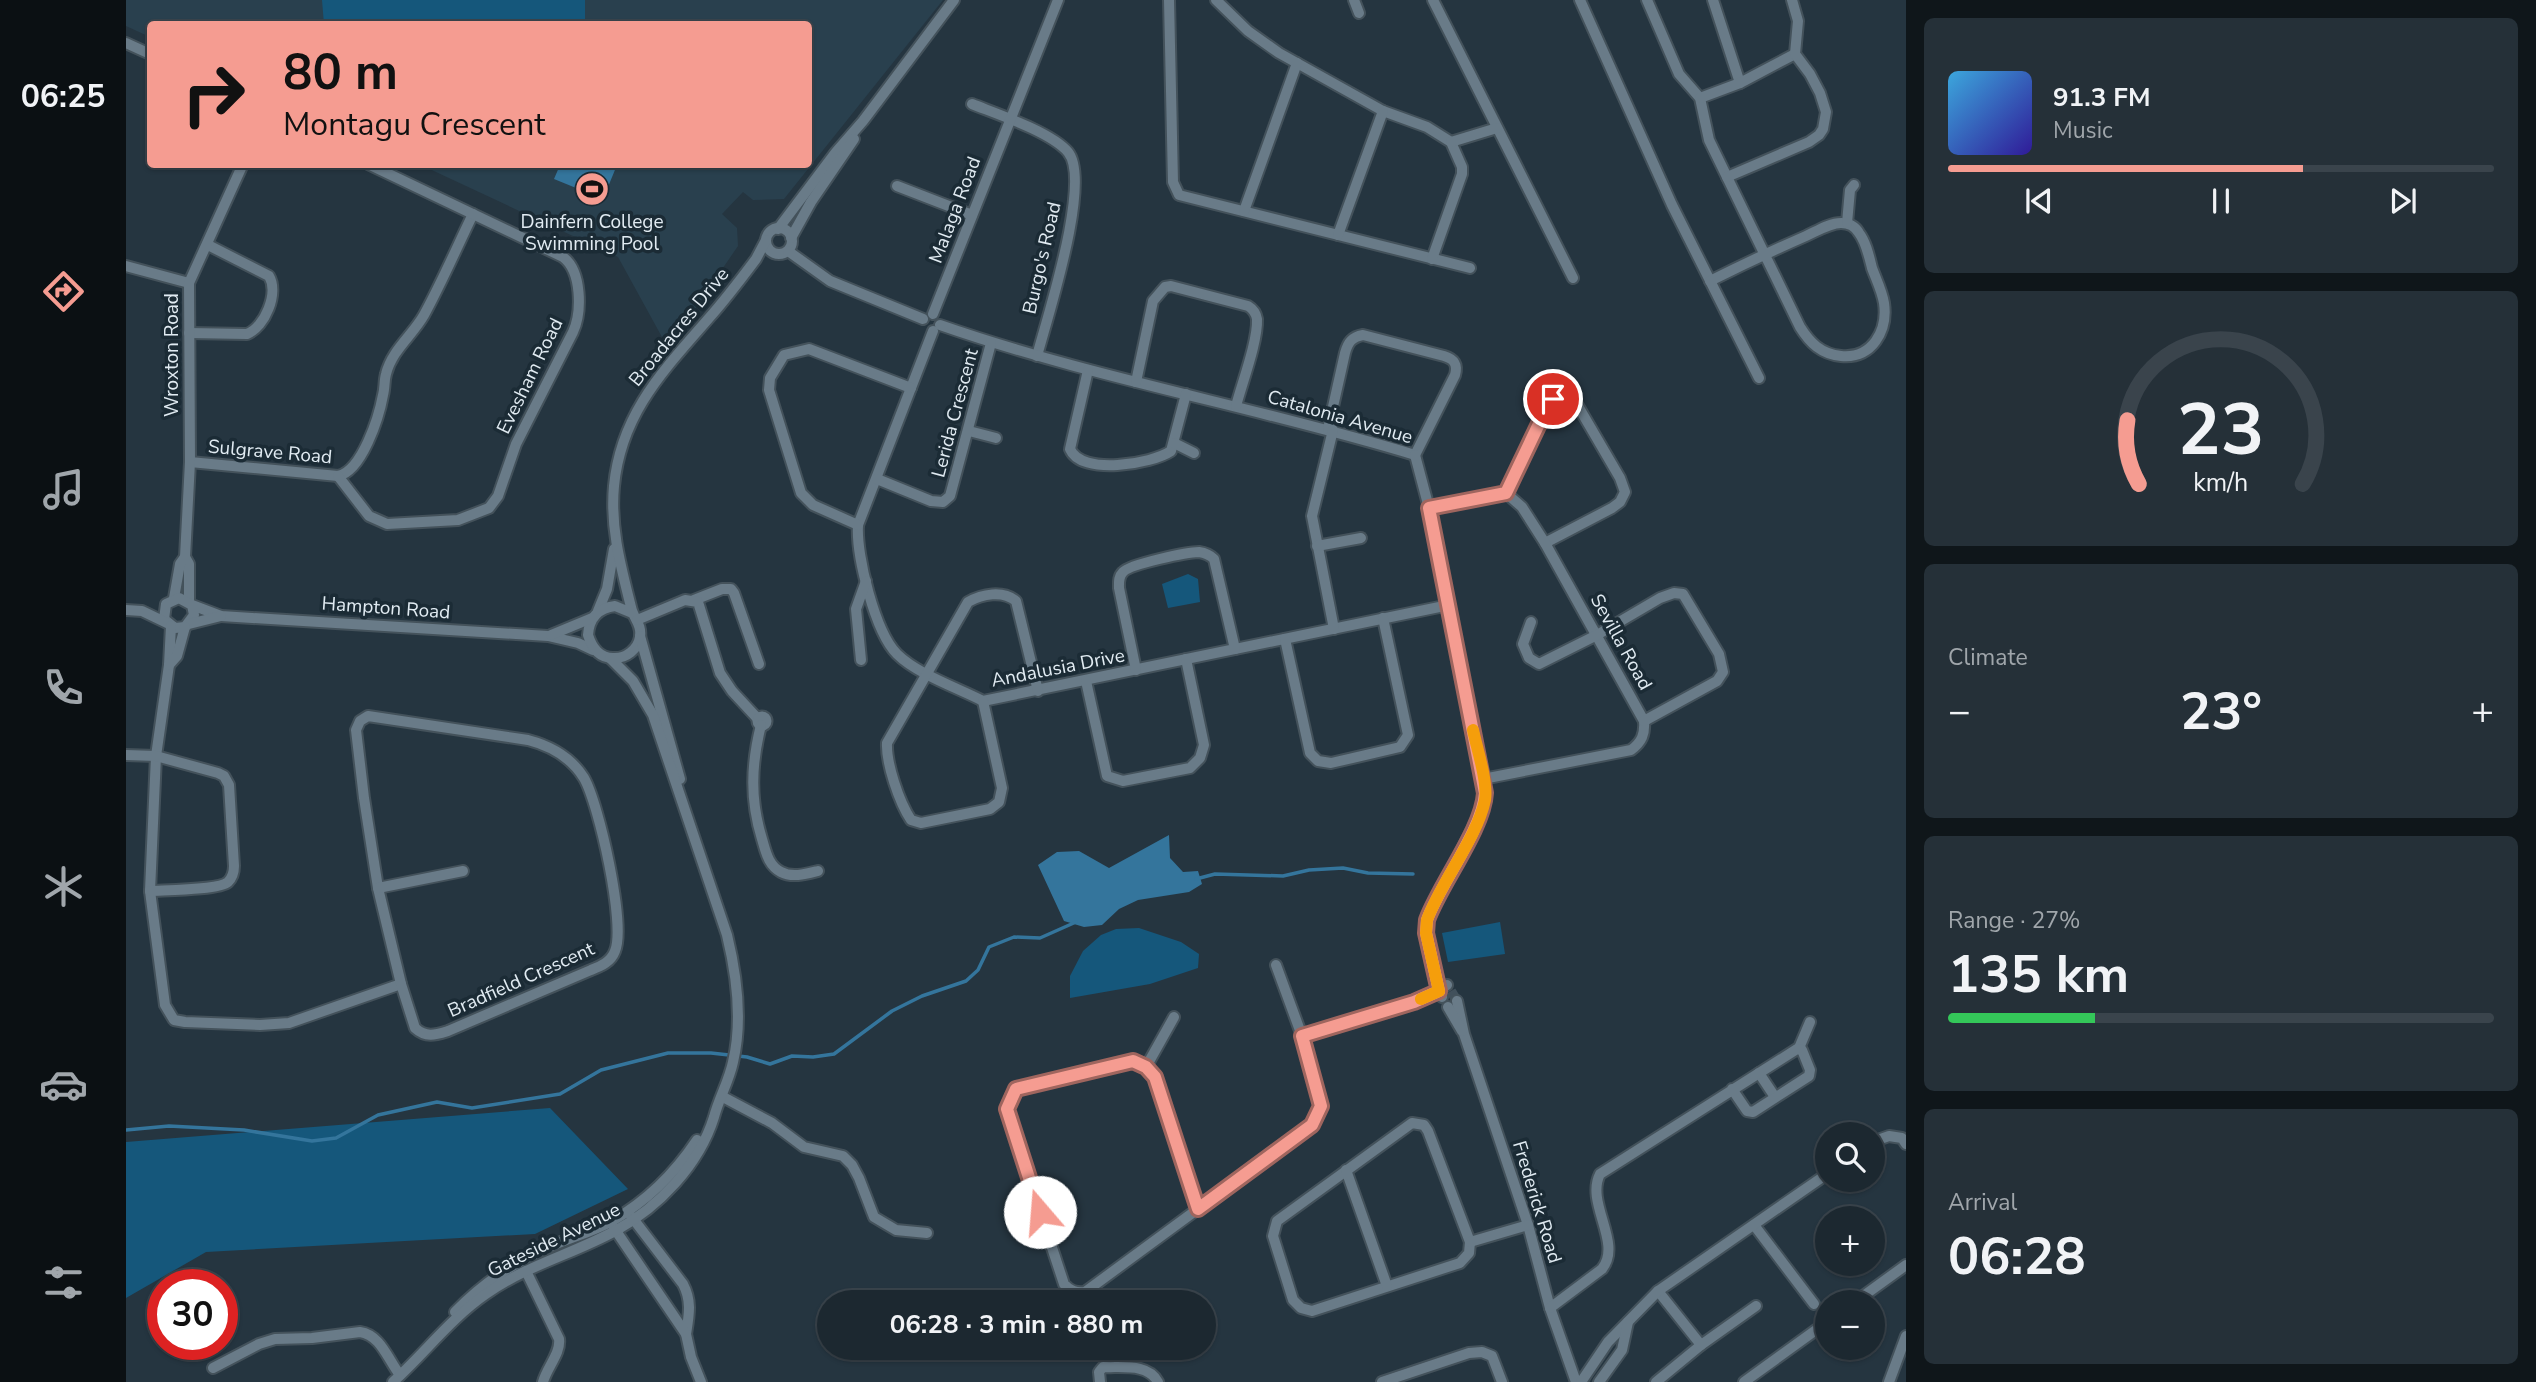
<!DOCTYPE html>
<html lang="en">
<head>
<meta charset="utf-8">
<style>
	:root { --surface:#1c2830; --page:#253038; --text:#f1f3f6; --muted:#a0a6ab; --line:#3a444c; --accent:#f59c91 }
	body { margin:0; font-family:"Nunito Sans",sans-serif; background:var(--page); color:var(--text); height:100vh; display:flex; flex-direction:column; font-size:26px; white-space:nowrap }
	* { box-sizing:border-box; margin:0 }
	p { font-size:23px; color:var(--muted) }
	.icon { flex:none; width:38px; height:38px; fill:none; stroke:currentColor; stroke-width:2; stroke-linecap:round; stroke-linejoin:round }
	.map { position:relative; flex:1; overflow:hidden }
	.sheet { display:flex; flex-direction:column; gap:18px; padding:18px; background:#0f161a; width:630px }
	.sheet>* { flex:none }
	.top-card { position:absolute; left:21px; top:21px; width:665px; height:147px; border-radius:7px; box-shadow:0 2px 5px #0004,0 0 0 2px var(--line); background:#f59c91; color:#111; overflow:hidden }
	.fabs { position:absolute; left:1689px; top:1122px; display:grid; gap:14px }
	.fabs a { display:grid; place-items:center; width:70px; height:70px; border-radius:50%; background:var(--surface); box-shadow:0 2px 5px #0004,0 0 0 2px var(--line); font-size:35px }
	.speed { position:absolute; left:21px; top:1269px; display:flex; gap:14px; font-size:35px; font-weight:700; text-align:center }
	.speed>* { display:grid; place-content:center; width:91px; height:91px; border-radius:50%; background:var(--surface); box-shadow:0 2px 5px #0004,0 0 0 2px var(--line); line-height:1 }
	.speed .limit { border:10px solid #d22; background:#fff; color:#111 }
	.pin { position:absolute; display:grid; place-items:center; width:60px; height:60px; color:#fff; margin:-30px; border:4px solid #fff; border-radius:50%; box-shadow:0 2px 7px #0007 }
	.me { position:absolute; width:77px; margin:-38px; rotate:342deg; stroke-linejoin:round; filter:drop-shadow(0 0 5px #0008) }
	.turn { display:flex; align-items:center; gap:24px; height:147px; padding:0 21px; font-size:32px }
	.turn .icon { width:91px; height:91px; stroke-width:2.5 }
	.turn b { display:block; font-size:49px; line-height:60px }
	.big { font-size:52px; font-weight:700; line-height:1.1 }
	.sheet .tile { flex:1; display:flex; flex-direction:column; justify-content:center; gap:10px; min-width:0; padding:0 24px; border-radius:10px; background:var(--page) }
	.sheet .dial { align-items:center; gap:0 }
	.dial svg { height:182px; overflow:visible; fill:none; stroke:var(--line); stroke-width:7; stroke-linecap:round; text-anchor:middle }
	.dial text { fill:var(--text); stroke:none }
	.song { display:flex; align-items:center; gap:21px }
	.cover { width:84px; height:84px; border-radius:10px; background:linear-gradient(135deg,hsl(200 70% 55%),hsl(250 70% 35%)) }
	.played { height:7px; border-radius:4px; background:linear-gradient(90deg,var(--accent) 65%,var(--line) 65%) }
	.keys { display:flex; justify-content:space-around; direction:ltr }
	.heat { display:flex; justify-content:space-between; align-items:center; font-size:38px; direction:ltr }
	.charge { height:10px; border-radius:5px; background:linear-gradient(90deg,#34c759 27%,var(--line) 0) }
	.trip { position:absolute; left:691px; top:1290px; width:399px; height:70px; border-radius:35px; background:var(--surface); box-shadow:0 2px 5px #0004,0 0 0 2px var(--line); font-weight:700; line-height:70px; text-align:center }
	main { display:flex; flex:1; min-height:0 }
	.menu { display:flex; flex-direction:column; width:126px; justify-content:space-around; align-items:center; background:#0b1013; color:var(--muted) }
	.menu .icon { width:49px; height:49px }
	.menu .selected { color:var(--accent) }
	.menu b { font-size:32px; color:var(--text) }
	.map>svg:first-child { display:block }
</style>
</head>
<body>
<main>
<nav class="menu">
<b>06:25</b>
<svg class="icon selected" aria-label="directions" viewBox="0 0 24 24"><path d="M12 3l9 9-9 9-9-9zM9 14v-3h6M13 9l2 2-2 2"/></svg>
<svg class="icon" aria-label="music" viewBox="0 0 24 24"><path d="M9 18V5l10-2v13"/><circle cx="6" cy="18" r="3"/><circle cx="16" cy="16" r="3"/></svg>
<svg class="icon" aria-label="phone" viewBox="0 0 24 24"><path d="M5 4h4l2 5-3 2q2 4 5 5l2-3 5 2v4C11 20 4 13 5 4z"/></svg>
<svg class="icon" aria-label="climate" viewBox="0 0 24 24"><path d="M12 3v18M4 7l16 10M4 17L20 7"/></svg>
<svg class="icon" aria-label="car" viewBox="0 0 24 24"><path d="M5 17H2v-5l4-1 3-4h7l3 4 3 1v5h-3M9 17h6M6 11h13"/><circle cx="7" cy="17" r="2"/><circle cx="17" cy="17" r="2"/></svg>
<svg class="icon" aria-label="filters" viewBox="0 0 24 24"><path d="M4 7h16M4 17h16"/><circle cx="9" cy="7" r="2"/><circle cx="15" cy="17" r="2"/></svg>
</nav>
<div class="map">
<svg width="1780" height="1382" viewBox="0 0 1780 1382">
	<rect width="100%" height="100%" fill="#253540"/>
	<polygon fill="#29404e" points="0,0 817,0 658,199 627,200 617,192 596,214 611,228 612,246 542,348 492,257 295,165 682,164 682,24 24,24 24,37 0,26"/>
	<g fill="#15577b">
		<polygon points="196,0 459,0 459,24 198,24"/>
		<polygon points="1062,574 1072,579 1074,602 1042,608 1036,584"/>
		<polygon points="1374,922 1379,954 1322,962 1316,933"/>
		<polygon points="1013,928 1055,942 1073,954 1072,968 1024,984 944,998 944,976 957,951 975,935 990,929"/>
		<polygon points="424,1108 502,1189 409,1234 80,1252 0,1298 0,1142"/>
	</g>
	<g fill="#34759c">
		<polygon points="434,165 434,164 491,165 477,199 428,179"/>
		<polygon points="1043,835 1044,858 1057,872 1072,871 1076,884 1063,892 1012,900 993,909 976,925 958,927 938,921 912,865 931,852 953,851 983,868"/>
	</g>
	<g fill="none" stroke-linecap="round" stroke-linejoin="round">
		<g stroke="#34759c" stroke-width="3.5">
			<polyline points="1070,879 1089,874 1157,876 1183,870 1217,868 1242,873 1287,874"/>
			<polyline points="0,1130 43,1126 118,1130 186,1141 210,1138 252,1115 311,1102 346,1108 434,1094 475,1070 542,1053 585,1053 621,1057 644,1064 666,1056 687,1057 708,1054 766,1011 796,996 840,981 852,970 863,947 888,937 914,938 950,922"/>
		</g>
		<polyline stroke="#41505b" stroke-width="10" stroke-dasharray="10 5" stroke-linecap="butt" points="1325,991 1331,1001"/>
		<g stroke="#44525b" stroke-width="14">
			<g id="minor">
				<polyline points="1043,0 1047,182 1053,195 1344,268"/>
				<polyline points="1090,0 1122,31 1153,53 1257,111 1301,127 1325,142 1336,167 1336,174 1306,259"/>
				<polyline points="1228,0 1233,13"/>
				<polyline points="1307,0 1447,278"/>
				<polyline points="1454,0 1546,205 1633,378"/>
				<path d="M 1521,0 L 1553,74 L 1574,98 L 1583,140 L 1674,327 C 1684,343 1695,354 1715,356 C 1746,359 1762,331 1758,303 C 1756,291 1750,279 1746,268 C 1743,256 1740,242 1733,233 C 1729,226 1723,223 1715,223 C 1704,223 1691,231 1680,236 C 1648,250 1616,265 1584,281"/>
				<polyline points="1587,0 1614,83"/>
				<polyline points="0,43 24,54"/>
				<polyline points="1574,98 1614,83 1669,54"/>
				<path d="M 846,104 C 871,114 925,132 942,152 C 966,181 921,318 911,356"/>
				<polyline points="1325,142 1371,128"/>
				<polyline points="1601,177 1683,142 1693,135 1697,129 1700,112 1694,93 1684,74 1669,54 1672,21 1666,0"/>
				<polyline points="771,186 846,215"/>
				<polyline points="1118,211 1171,63"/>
				<polyline points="1721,223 1724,190 1728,185"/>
				<circle cx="653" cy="241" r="13"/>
				<polyline points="652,229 710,152 737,121 828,0"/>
				<polyline points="1212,235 1257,111"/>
				<polyline points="665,238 685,202 728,139"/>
				<polyline points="662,251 704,281 797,319"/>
				<polyline points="0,266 63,283"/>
				<polyline points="807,314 932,0"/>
				<path d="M 814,325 C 969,379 1132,407 1289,455"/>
				<path d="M 807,331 L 732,525 C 730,555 749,632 771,654 C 791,674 832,688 857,701 L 1323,605"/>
				<path d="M 63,333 L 121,334 C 139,327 153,293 143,276 L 82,245"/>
				<path d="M 962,370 L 944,449 C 955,476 1026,464 1045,451 L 1060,394"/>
				<path d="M 1010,382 L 1027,301 L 1039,287 L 1045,286 L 1122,306 C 1127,309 1130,313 1131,319 C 1132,341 1116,383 1110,406"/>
				<path d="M 1202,429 L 1219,353 C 1222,342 1226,337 1237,335 L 1318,356 C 1328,359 1332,364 1329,375 L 1289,455"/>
				<polyline points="1207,430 1186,516 1208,629"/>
				<polyline points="843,431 870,438"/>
				<polyline points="1048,443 1068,453"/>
				<polyline points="1289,455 1303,508 1359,793 1353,815 1301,920 1300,933 1316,997"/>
				<path d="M 64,462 L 212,476 C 236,471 253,417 257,395 C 259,388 258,381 260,374 C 266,350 286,336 298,315 C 316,282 331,247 347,214"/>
				<path d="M 212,476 L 243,516 L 261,524 L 332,520 L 363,508 L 372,496 L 390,444 L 447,332 C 456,312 456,271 437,257 L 242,164"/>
				<polyline points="751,479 805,501 817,502 824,496 865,343"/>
				<polyline points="1380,493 1422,405 1434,397 1444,398 1452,406 1494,478 1499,492 1494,502 1486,508 1419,543"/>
				<path d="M 1303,508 L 1380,493 L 1396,507 L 1419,543 L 1518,721 C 1519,734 1516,742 1505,750 L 1357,779"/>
				<polyline points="732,525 687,505 675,493 643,390 644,378 658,355 683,349 785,388"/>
				<polyline points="1191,546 1235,538"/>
				<polyline points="59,557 63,564 63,601"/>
				<polyline points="48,598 54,564 59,557 64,462 63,283 117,164"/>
				<polyline points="568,600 596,589 605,589 608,593 633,664"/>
				<polyline points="66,605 68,615 59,627 49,628 38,619 40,604 53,598 66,605 95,616 422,636 452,643 467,650"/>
				<polyline points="0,610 16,611 41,623"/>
				<polyline points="472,611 481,589 488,549"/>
				<path d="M 506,613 L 489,606 C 472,608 463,618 462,635 C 466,648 473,658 487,658 C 500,659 512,649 514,637 C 516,624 507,618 505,607 C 495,567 484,528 488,486 C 495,413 538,370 583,318 C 600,299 615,279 630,259 L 640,240"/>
				<polyline points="511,620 559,600 572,602 594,673 606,691 632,719"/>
				<polyline points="1405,622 1397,644 1403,658 1413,664 1471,635 1534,598 1548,593 1557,594 1593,654 1597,672 1591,681 1518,721"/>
				<polyline points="63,624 95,616"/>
				<polyline points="45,626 43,665 30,756 24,891 39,1005 48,1020 59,1022 134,1025 163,1023 275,984"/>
				<polyline points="425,635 466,618"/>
				<polyline points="514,636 554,779"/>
				<polyline points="1159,639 1184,753 1192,761 1205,763 1274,747 1282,735 1257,618"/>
				<polyline points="735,660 730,609 740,581"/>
				<polyline points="43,665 51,656 59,627"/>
				<path d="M 1010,670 L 993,588 C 993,583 992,577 997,572 C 1004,564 1062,552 1073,552 C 1080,553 1084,555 1088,559 L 1109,649"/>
				<polyline points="960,681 981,776 997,781 1064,768 1074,758 1078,745 1060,659"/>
				<path d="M 857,701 L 876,788 L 873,802 L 864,809 L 795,823 L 785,820 C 773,802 760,763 761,743 L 842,602 C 856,594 877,590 890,601 L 912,691"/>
				<path d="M 242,716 L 402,740 C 425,746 445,757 458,778 C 473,804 500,925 489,951 C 485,962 475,966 465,970 L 322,1031 C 309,1035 300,1038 289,1028 L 275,984 L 252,888 L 238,798 L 230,730 L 234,721 Z"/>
				<circle cx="636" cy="721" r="4.5"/>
				<path d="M 635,725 C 625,765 624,800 636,839 C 640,852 642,865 655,872 C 666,878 680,874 692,871"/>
				<path d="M 0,755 L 30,756 L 92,773 L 98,776 L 103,785 L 108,866 C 108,872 106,878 102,882 C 93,890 39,890 24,891"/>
				<polyline points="252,888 337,871"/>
				<polyline points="1331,1001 1338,1034 1402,1225 1424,1308 1450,1382"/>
				<polyline points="1322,1007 1336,1031"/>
				<polyline points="1176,1036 1288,1002 1321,985"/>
				<polyline points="1673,1048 1684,1022"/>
				<polyline points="1020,1067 1048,1017"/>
				<polyline points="1633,1073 1649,1097"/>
				<polyline points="597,1097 646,1123 678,1147 717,1156 726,1165 733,1178 748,1217 770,1230 801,1233"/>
				<polygon points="1286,1123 1298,1125 1302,1131 1344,1242 1343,1253 1334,1263 1186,1311 1175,1308 1167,1300 1147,1236 1151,1221"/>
				<polyline points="1746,1142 1763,1136 1776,1138 1780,1144"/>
				<polyline points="1220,1170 1261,1286"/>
				<path d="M 1072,1208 L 1029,1077 C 1024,1069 1016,1065 1007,1061 L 893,1087 C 883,1093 881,1106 883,1117 L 938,1284 C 944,1291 950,1293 959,1292 L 1186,1125 C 1191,1117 1195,1109 1194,1099 L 1176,1036 L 1150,965"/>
				<path d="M 505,1216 L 557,1284 C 566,1301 563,1315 560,1334"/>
				<polyline points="1628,1225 1688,1304"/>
				<polyline points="488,1228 560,1334 565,1357 575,1382"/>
				<polyline points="1344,1242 1402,1225"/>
				<path d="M 400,1271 L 433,1339 C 435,1353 421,1367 417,1382"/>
				<polyline points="1532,1291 1575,1345"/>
				<polyline points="1729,1302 1780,1265"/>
				<path d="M 1424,1308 L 1476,1269 C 1497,1243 1459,1203 1474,1174 L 1671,1049 L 1676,1050 L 1684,1070 L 1683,1076 L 1627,1112 L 1621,1111 L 1606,1089"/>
				<path d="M 329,1312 C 356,1284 385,1264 421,1248 C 442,1238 466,1232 486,1221 C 521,1201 549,1173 571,1140"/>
				<path d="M 87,1368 L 133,1344 L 149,1339 L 186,1338 L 234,1332 C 255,1335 262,1360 274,1375"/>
				<path d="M 267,1382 C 298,1354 325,1318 360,1294 C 399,1266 447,1254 489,1231 C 533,1207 573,1165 588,1117 C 593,1098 603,1081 607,1062 C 617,1020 611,976 601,935 L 527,715 L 507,681 L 484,658"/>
				<path d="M 974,1382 L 973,1372 L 977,1367 C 996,1368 1022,1363 1032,1382"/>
				<polyline points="1256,1382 1343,1353 1356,1352 1366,1356 1376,1382"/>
				<polyline points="1455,1382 1482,1342 1532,1291 1701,1174"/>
				<polyline points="1473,1382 1496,1350 1502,1322"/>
				<polyline points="1530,1382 1575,1345 1630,1306"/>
				<polyline points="1618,1382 1701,1322"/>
				<polyline points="1763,1382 1780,1336"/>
			</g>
		</g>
		<use href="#minor" stroke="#697b88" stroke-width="10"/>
	</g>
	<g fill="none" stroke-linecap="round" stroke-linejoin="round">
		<g stroke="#9f655e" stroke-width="18">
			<path id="route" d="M 914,1212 L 881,1109 L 890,1089 L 1007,1061 L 1020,1067 L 1029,1077 L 1072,1209 L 1186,1125 L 1195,1106 L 1176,1036 L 1288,1002 L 1313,991 L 1300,933 L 1301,920 C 1314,884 1357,829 1359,793 L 1303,508 L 1380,493 L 1422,405 L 1427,399"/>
		</g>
		<use href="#route" stroke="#f59c91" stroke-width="12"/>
		<path stroke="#f59e0b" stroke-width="12" d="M 1295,999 L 1313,991 L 1300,933 L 1301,920 C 1315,882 1351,838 1359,800 C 1362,782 1351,749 1347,730"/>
	</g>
	<defs>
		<g id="stadium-disc" transform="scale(1.75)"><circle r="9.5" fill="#f59c91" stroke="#1b2b35"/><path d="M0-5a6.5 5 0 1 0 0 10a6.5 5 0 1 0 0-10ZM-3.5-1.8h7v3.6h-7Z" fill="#111"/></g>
	</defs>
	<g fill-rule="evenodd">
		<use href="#stadium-disc" x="466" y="189"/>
	</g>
	<g text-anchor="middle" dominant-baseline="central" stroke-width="7" stroke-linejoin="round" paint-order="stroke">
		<g font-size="19" fill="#e1ebf2" stroke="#1b2b35">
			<text transform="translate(829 210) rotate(-69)">Malaga Road</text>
			<text transform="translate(916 258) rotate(-77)">Burgo's Road</text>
			<text transform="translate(553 327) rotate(-51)">Broadacres Drive</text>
			<text transform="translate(46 355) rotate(-90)">Wroxton Road</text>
			<text transform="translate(404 376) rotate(-64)">Evesham Road</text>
			<text transform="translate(829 413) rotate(-75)">Lerida Crescent</text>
			<text transform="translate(1214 417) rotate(16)">Catalonia Avenue</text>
			<text transform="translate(144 452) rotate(5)">Sulgrave Road</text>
			<text transform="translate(260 608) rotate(4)">Hampton Road</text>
			<text transform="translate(1495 642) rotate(61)">Sevilla Road</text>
			<text transform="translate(932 668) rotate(-11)">Andalusia Drive</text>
			<text transform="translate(395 980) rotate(-24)">Bradfield Crescent</text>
			<text transform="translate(1411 1202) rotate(73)">Frederick Road</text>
			<text transform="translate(428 1240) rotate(-26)">Gateside Avenue</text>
		</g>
		<g font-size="19" fill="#e1ebf2" stroke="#1b2b35">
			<text x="466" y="222">Dainfern College<tspan x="466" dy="22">Swimming Pool</tspan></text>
		</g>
	</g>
</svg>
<div class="fabs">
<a><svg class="icon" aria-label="search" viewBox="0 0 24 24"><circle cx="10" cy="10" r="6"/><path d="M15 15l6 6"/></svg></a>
<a>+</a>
<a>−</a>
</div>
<div class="speed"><div class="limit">30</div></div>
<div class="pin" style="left:1427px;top:399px;background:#d93025"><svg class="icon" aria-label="arrive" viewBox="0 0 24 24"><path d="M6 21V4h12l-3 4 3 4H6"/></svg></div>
<svg class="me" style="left:914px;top:1212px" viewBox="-20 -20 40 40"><circle r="19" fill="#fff"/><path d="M0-13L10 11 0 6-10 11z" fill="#f59c91"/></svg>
<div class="trip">06:28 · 3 min · 880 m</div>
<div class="top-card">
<div class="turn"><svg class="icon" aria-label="right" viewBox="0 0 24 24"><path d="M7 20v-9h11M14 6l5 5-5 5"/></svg><div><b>80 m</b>Montagu Crescent</div></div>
</div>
</div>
<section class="sheet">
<div class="tile">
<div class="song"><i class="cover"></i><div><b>91.3 FM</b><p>Music</p></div></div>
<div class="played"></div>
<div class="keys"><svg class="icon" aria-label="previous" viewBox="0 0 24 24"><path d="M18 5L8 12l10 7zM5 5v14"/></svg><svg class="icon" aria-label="pause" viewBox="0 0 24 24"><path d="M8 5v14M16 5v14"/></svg><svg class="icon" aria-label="next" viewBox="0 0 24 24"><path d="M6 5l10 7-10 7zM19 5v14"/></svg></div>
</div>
<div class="tile dial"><svg viewBox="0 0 100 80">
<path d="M14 69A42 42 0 1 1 86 69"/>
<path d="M14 69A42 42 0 0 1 9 41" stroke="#f59c91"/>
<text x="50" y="56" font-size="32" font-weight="700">23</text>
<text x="50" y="72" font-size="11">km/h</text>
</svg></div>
<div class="tile"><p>Climate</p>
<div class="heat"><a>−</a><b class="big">23°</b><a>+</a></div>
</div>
<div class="tile"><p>Range · 27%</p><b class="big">135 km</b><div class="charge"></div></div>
<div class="tile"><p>Arrival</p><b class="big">06:28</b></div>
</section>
</main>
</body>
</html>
